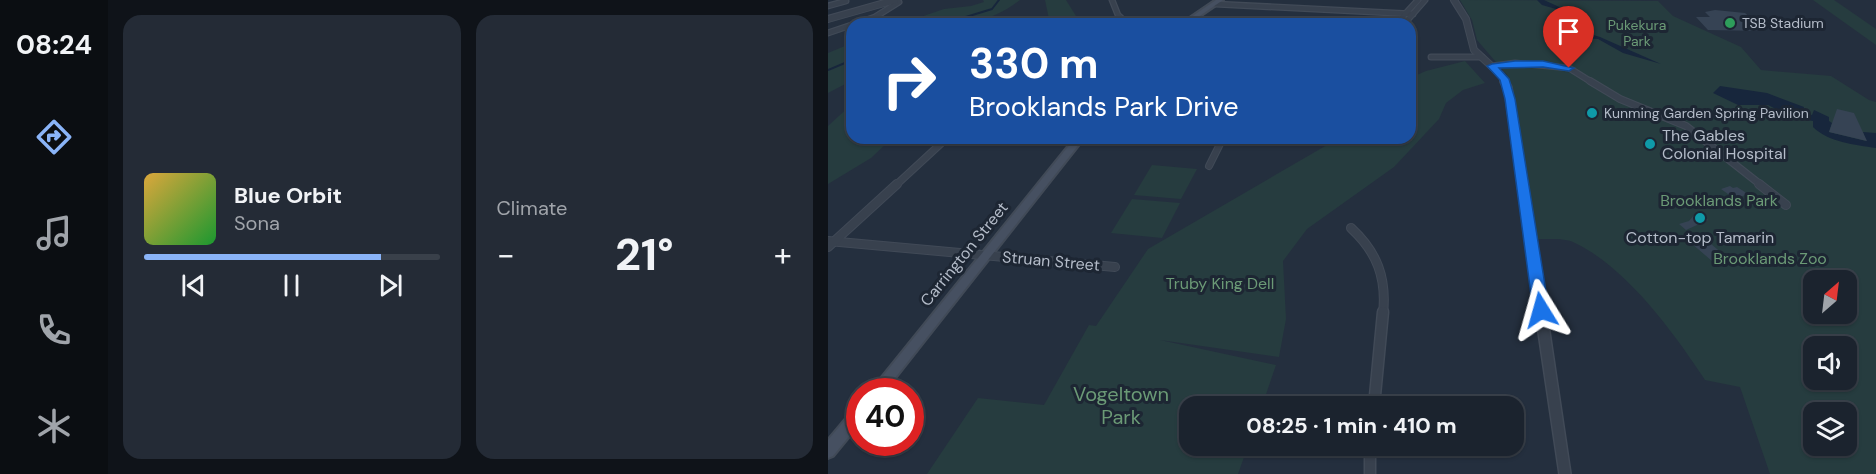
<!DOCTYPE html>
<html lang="en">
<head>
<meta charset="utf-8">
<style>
	:root { --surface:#1b232e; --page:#242b36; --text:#f1f3f6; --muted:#a0a4aa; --line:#39404a; --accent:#8ab4f8 }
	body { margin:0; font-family:"DM Sans",sans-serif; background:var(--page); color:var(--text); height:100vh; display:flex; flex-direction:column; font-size:22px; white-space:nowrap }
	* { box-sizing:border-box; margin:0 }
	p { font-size:20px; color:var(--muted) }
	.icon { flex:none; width:33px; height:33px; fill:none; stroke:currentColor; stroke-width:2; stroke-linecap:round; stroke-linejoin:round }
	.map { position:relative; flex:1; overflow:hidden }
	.side { display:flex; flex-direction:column; gap:15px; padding:15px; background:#0f1319; width:720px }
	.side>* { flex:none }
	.hud { position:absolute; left:18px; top:18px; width:570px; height:126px; border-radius:18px; box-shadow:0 2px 4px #0004,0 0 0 2px var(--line); background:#1a4fa0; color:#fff; overflow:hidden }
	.needle { width:39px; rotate:28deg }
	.buttons { position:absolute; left:975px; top:270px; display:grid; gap:12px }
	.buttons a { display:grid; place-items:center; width:54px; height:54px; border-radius:12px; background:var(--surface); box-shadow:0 2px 4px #0004,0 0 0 2px var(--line); font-size:30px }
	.speed { position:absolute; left:18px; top:378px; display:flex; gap:12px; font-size:30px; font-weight:700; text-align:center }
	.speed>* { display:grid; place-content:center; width:78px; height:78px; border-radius:50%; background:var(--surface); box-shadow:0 2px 4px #0004,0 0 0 2px var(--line); line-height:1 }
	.speed .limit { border:9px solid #d22; background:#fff; color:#111 }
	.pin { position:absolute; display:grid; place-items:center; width:51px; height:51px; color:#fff; margin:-62px -26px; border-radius:50% 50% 50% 0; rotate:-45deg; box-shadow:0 0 6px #0007 }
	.pin .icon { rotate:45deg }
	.me { position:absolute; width:66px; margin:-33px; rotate:352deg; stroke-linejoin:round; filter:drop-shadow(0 0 4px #0008) }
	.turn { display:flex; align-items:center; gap:21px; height:126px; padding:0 24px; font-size:27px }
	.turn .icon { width:78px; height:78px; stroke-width:2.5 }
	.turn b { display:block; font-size:42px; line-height:51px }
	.big { font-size:45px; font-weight:700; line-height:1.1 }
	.side .tile { flex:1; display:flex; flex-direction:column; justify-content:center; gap:9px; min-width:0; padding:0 21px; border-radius:18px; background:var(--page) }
	.song { display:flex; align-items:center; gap:18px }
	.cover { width:72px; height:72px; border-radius:9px; background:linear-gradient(135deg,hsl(40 70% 55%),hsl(130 70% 35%)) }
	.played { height:6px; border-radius:3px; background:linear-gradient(90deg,var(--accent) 80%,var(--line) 80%) }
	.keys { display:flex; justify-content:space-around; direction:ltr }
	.heat { display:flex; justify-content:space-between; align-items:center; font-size:33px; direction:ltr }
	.side .tiles { flex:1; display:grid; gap:15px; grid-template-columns:repeat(2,1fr) }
	.trip { position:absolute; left:351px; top:396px; width:345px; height:60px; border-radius:18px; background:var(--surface); box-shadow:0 2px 4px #0004,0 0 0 2px var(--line); font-weight:700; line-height:60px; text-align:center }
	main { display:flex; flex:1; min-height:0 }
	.menu { display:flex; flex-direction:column; width:108px; justify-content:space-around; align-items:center; background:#0b0e12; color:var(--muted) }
	.menu .icon { width:42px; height:42px }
	.menu .selected { color:var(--accent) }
	.menu b { font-size:27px; color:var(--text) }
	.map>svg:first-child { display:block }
</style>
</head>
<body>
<main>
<nav class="menu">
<b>08:24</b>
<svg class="icon selected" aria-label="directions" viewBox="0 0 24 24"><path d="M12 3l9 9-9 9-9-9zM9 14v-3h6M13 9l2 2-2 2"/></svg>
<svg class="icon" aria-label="music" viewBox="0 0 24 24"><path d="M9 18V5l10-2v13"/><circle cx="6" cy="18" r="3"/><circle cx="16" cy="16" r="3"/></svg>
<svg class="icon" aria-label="phone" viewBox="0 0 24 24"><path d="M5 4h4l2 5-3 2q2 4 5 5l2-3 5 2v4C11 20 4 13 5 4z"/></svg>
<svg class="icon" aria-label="climate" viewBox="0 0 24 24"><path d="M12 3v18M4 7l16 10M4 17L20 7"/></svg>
</nav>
<section class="side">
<div class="tiles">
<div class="tile">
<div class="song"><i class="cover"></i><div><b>Blue Orbit</b><p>Sona</p></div></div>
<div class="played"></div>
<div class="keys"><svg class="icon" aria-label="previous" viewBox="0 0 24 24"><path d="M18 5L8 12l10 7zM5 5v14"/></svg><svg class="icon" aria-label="pause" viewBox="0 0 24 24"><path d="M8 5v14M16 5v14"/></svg><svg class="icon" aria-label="next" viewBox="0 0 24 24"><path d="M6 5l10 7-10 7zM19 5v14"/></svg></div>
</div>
<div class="tile"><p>Climate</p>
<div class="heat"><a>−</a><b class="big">21°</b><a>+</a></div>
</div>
</div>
</section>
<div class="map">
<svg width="1048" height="474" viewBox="0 0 1048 474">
	<rect width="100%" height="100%" fill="#242f3e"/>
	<g fill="#263c3f" fill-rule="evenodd">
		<path d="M 155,0 L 192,0 C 154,30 117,24 72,24 L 116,9 L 143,6 L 156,2 Z"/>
		<polygon points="217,0 238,0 253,24 222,24"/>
		<path d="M 632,0 L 830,1 L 845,16 L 913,47 L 933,70 L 1003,76 L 1041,100 L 1048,102 L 1048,474 L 942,474 L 912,387 L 877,380 C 846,333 799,268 747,243 C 736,237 714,240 701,239 L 679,75 L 649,40 L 644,20 ZM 986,280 L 1018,280 L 1018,314 L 986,314 ZM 986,346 L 1018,346 L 1018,380 L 986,380 ZM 986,412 L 1018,412 L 1018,446 L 986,446 Z"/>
		<polygon points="985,0 1006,0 1048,29 1048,45"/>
		<polygon points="24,43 24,68 20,71 23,81 0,93 0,53"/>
		<polygon points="637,61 657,83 635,90 618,103 611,119 566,167 479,229 455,261 458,319 451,357 332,340 448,365 434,406 362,406 362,446 420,446 410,474 99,474 150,398 216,405 261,325 268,326 320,249 499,145 500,138 582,138 582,78 598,71"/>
		<polygon points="24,104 24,138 64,138 43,158 0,184 0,126"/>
		<polygon points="324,165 369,169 353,199 306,195"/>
		<polygon points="304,199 352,203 334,238 283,233"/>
	</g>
	<g fill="#17263c">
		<polygon points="709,0 716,0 740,11 751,29 756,32 772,37 833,64 795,53 770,39 752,38 735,11 714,5"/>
		<path d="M 892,86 L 939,93 L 976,107 L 975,113 L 984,115 L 986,110 L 1001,117 L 1001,121 L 1004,123 L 1001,132 L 1038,141 L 1035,132 L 1048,133 L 1048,148 C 1027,145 1000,142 985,127 L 985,121 L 965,118 L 940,105 L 910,105 L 885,93 Z"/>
	</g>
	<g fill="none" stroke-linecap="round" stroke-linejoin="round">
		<g stroke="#17263c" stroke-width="2">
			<polyline points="115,24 164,9 171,0"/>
			<polyline points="0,70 24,60"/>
		</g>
	</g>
	<g fill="#364354">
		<polygon points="887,10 917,13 937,31 880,30 868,17 882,17 877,12"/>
		<polygon points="1009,109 1026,113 1039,141 1001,132"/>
		<polygon points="902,186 905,188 909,187 920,194 907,199 893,189"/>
		<polygon points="867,214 873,214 880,220 858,230 851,224 861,221"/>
		<polygon points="870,233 902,260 898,261 901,263 891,267 856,237"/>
	</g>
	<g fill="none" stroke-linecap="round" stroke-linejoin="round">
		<g stroke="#414a57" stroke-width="7">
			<g id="minor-far3">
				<polyline points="284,0 290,15 300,24"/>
				<polyline points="387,4 585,14"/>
				<polyline points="0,6 18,1"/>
				<polyline points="568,24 590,0"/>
				<polyline points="576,24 597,0"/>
				<polyline points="0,33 47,17 71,2 68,0"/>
				<polyline points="603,57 654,57"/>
				<polyline points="664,66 687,63 741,68 765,83"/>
			</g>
		</g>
		<g stroke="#414a57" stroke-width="8">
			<g id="minor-far2">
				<polyline points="762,81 792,99 858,126 933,185"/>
				<polyline points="381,166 395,138"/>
				<polyline points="68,185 119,138"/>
			</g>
		</g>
		<g stroke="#414a57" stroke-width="10">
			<g id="minor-far1">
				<polyline points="931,184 958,205"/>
				<path d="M 523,228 C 549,252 559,278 555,314"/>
				<polyline points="0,241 287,267"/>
				<polyline points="0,247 69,184"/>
			</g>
		</g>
		<g stroke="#414a57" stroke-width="13">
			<g id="minor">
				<polyline points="546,406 555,312"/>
				<polyline points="542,446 542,474"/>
			</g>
		</g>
		<g stroke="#414a57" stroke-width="8">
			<g id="tertiary-far3">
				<polyline points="626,0 638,19 646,50 673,75 677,83"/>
				<polyline points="0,19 67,0"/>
			</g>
		</g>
		<g stroke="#414a57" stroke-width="10">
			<polyline id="tertiary-far2" points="676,81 680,88 694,185"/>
		</g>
		<g stroke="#414a57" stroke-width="12">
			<polyline id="tertiary-far1" points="694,184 713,314"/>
		</g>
		<g stroke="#414a57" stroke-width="14">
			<polyline id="tertiary" points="713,312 737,474"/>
		</g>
		<g stroke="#414a57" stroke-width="4">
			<g id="secondary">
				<polygon points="388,0 395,0 360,24 353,24"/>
				<polygon points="247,138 256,138 56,392 42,392"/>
				<polygon points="32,406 32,423 5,456 0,458 0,440 27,408"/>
			</g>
		</g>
		<use href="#minor-far3" stroke="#38414e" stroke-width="4.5"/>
		<use href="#minor-far2" stroke="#38414e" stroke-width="6"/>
		<use href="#minor-far1" stroke="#38414e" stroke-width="8"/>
		<use href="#minor" stroke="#38414e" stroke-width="10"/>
		<use href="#tertiary-far3" stroke="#38414e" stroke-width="6"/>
		<use href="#tertiary-far2" stroke="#38414e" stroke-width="8"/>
		<use href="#tertiary-far1" stroke="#38414e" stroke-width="9"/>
		<use href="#tertiary" stroke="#38414e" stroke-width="11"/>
		<use href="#secondary" fill="#465061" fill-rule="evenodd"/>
	</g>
	<polygon fill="#1a73e8" stroke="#114b97" stroke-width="1.5" points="687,61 715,61 746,68 741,71 715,67 671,68 681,79 687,99 721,310 718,314 707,314 705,310 677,99 672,80 659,66 664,64"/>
	<circle fill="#2e9e5b" stroke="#1d2633" stroke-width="2" cx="902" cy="23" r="6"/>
	<g fill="#0f9aa8" stroke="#1d2633" stroke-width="2">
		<circle cx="764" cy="113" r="6"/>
		<circle cx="822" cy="144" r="6"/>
		<circle cx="872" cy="218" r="6"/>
	</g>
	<g text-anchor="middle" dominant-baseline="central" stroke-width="6" stroke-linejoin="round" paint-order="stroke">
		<g font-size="14" fill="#b4bcc9" stroke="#1d2633" text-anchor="start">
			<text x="914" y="23">TSB Stadium</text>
			<text x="776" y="113">Kunming Garden Spring Pavilion</text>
		</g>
		<g font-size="14" fill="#6b9a76" stroke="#1d2633">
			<text x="809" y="25">Pukekura<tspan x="809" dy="16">Park</tspan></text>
		</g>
		<g font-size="16" fill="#b4bcc9" stroke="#1d2633" text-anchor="start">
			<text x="834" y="135">The Gables<tspan x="834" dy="18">Colonial Hospital</tspan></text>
			<text x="872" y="237" text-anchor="middle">Cotton-top Tamarin</text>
		</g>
		<g font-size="16" fill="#6b9a76" stroke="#1d2633">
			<text x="891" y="200">Brooklands Park</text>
			<text x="942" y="258">Brooklands Zoo</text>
			<text x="392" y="283">Truby King Dell</text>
		</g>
		<g font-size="16" fill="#b4bcc9" stroke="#1d2633">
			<text transform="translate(136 254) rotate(-51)">Carrington Street</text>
			<text transform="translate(223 261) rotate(5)">Struan Street</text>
		</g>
		<g font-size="20" fill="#6b9a76" stroke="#1d2633">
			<text x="293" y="394">Vogeltown<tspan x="293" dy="23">Park</tspan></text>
		</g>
	</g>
</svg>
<div class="buttons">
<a><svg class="needle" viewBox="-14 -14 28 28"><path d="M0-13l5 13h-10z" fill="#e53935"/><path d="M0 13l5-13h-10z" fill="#a0a4aa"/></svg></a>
<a><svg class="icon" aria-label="sound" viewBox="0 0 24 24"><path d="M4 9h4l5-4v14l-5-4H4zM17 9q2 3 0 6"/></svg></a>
<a><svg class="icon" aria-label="layers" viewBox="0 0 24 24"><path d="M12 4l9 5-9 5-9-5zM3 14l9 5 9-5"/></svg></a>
</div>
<div class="speed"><div class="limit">40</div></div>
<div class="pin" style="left:741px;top:68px;background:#d93025"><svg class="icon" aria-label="arrive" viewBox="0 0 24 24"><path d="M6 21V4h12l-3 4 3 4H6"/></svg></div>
<svg class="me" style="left:713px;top:310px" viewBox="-20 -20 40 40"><path d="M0-17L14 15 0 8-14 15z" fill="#1a73e8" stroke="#fff" stroke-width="4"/></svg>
<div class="trip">08:25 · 1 min · 410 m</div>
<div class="hud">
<div class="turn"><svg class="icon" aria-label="right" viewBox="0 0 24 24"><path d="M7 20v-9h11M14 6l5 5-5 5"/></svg><div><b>330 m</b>Brooklands Park Drive</div></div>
</div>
</div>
</main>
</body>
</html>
